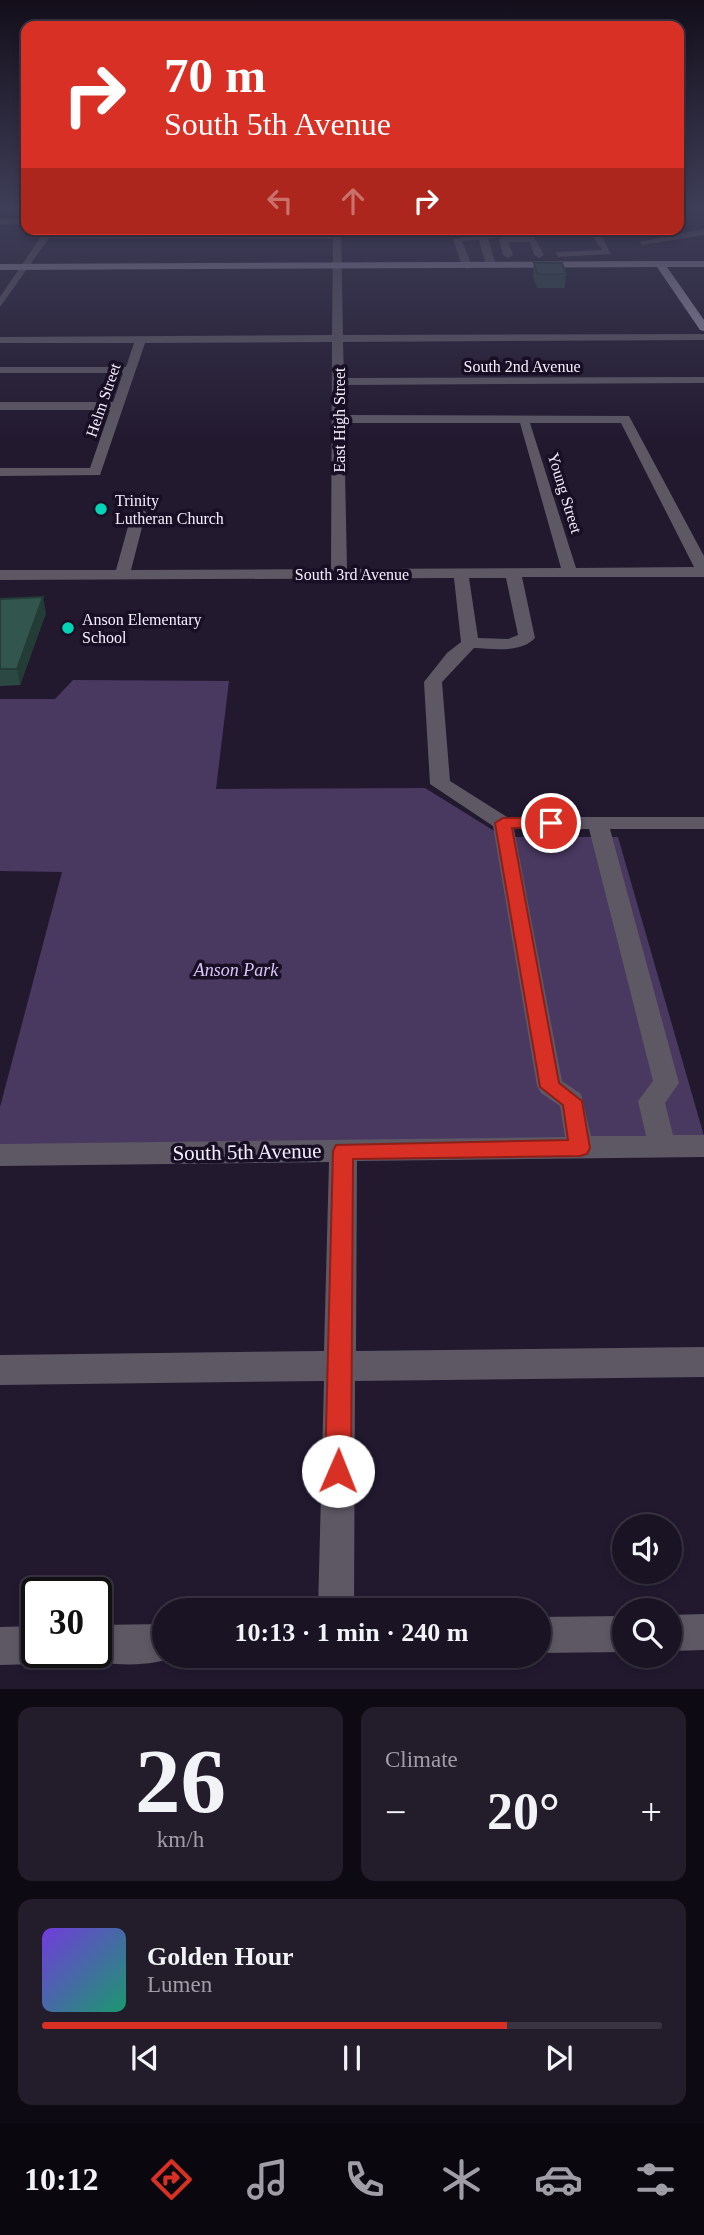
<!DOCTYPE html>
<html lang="en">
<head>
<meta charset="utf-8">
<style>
	:root { --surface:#1a1323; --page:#231c2b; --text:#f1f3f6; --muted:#9f9ea6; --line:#383241; --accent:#d93025 }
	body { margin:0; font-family:"Times New Roman",serif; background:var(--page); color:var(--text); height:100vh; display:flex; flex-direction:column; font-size:26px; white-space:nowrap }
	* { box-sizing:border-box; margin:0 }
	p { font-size:23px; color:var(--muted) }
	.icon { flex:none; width:38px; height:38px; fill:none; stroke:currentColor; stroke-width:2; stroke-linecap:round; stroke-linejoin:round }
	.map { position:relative; height:1689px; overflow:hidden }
	.panel { display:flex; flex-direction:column; gap:18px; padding:18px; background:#0e0a13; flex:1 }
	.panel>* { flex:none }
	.guide { position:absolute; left:21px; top:21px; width:663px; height:214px; border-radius:14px; box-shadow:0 4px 10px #0003,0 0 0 2px var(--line); background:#d93025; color:#fff; overflow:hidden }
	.fabs { position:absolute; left:612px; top:1514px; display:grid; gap:14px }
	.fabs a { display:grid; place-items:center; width:70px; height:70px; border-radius:50%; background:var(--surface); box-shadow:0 4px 10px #0003,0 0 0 2px var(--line); font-size:35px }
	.speed { position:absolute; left:21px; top:1577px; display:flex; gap:14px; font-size:35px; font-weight:700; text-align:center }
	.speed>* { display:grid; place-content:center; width:91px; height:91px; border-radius:50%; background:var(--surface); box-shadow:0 4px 10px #0003,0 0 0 2px var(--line); line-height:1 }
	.speed .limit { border:4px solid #111; border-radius:10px; background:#fff; color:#111 }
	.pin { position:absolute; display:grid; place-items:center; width:60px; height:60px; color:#fff; margin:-30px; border:4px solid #fff; border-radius:50%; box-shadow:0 2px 7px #0007 }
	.me { position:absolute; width:77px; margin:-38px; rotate:1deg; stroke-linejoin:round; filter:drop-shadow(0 0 5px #0008) }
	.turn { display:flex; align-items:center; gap:24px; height:147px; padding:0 28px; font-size:32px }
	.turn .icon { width:91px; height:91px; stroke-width:2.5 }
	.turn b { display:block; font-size:49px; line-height:60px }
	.lanes { display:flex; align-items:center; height:66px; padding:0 28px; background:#0003; justify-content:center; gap:35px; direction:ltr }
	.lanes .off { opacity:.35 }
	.big { font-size:52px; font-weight:600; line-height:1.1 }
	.panel .widget { flex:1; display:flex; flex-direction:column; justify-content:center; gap:10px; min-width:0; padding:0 24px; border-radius:14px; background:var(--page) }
	.panel .dial { align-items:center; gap:0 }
	.dial b { font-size:91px; line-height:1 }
	.song { display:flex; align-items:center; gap:21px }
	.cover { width:84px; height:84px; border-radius:10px; background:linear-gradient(135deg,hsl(260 70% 55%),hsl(160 70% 35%)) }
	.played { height:7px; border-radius:4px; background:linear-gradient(90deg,var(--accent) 75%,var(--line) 75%) }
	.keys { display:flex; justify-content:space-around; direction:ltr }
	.heat { display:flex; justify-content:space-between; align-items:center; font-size:38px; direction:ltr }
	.panel .tiles { flex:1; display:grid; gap:18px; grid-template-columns:1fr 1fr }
	.widget:last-child { grid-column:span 2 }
	.trip { position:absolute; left:152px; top:1598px; width:399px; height:70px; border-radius:35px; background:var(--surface); box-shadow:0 4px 10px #0003,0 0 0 2px var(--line); font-weight:600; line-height:70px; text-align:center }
	.menu { display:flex; height:112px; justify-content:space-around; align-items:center; background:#0a080e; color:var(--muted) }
	.menu .icon { width:49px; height:49px }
	.menu .selected { color:var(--accent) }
	.menu b { font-size:32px; color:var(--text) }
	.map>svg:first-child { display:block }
</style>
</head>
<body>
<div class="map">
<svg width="704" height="1689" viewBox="0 0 704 1689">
	<rect width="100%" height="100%" fill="#22192f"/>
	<polygon fill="#493860" points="73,680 229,681 216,789 425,788 504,837 618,837 704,1136 0,1155 0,1107 62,872 0,871 0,699 55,699"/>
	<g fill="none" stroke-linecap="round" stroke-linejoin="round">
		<g fill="#5d5864" fill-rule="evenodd">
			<polygon points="0,219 26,219 26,224 0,225"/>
			<path d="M 46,229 L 54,229 L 52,232 L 333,233 L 333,229 L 341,229 L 343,335 L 704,334 L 704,340 L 343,342 L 344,378 L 704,377 L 704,383 L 344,385 L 344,415 L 629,416 L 704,556 L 704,577 L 522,577 L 535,638 C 521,653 494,649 474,648 L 442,682 L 450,781 L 507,817 L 704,817 L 704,829 L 610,829 L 679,1083 L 665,1103 L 673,1135 L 704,1135 L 704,1157 L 357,1161 L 356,1351 L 704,1347 L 704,1377 L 355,1381 L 354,1610 L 318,1610 L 324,1381 L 0,1385 L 0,1355 L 324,1351 L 329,1162 L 0,1166 L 0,1144 L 565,1137 L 560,1106 L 541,1093 L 537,1086 L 493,826 L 430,784 L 424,682 L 447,653 L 461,642 L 454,578 L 0,580 L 0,570 L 116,570 L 132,512 L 139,508 L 146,512 L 131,570 L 331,569 L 332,342 L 145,343 L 100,475 L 0,476 L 0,468 L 90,468 L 110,410 L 0,410 L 0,402 L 113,402 L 123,373 L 0,373 L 0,367 L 126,367 L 134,343 L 0,343 L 0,337 L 332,335 L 333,239 L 49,238 L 0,307 L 0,297 ZM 344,423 L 520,423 L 561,568 L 347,569 ZM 530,423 L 621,423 L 694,567 L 576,568 ZM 469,578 L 506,578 L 518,635 L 508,639 L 478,638 ZM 514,829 L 589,829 L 653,1081 L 638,1101 L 646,1136 L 591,1136 L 581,1094 L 562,1081 Z"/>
			<polygon points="589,229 641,234 602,237 611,254 558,257 555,252 602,250 593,237 534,237 544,255 539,258 534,255 530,242 508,242 513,255 508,258 503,255 499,239 502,237 488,239 496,265 491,268 486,265 479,240 462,241 472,266 467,269 462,266 453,239 501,231 590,231"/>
			<polygon points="704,229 704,235 643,245 639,242"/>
			<polygon points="704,1614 704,1650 670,1651 670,1615"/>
			<polygon points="625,1616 625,1652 539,1653 539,1617"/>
			<path d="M 164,1624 L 164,1656 L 177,1656 C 154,1667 107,1667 83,1657 L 81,1652 L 96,1652 L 96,1625 Z"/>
			<polygon points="37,1626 37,1652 53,1652 50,1658 37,1664 0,1665 0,1627"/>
		</g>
		<polygon fill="#9c93ab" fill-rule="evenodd" points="660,261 704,261 704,267 667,267 704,320 704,331 700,330 657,267 0,270 0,264"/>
	</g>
	<g fill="#2b4942">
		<polygon points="475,229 551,229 550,231 475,232"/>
		<polygon points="534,263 566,274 565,288 537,288 533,277"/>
		<polygon points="0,599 46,613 20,685 0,686"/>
	</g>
	<polygon fill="#233c36" points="43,597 46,613 20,685 17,669"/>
	<g fill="#32554d" stroke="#233c36" stroke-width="2">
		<polygon points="534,263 562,263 566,274 538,274"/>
		<polygon points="43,597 17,669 0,669 0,599"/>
	</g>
	<linearGradient id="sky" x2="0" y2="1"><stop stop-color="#130e1a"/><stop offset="0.47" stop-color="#3e3e58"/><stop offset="1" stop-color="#3e3e58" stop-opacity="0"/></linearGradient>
	<rect width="704" height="443" fill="url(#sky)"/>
	<polygon fill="#d93025" stroke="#8d1f18" stroke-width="2" points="503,818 551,818 558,823 551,828 512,828 559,1083 582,1101 590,1148 587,1154 580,1156 353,1159 351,1471 347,1480 338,1484 329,1480 325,1471 333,1151 336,1145 568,1140 563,1105 540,1087 495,823"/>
	<g fill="#01d5b6" stroke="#180f25" stroke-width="2.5">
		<circle cx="101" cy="509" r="7"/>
		<circle cx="68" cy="628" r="7"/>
	</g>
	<g text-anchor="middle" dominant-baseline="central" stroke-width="7" stroke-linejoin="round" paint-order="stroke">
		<g font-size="16" fill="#f4effe" stroke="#180f25">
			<text x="522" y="366">South 2nd Avenue</text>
			<text transform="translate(103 400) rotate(-71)">Helm Street</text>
			<text transform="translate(339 420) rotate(-90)">East High Street</text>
			<text transform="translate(565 493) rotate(73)">Young Street</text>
			<text x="352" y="574">South 3rd Avenue</text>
		</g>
		<g font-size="16" fill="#f4effe" stroke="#180f25" text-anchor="start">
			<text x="115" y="500">Trinity<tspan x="115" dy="18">Lutheran Church</tspan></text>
			<text x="82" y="619">Anson Elementary<tspan x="82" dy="18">School</tspan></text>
		</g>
		<g font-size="18" font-style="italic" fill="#d9c6f7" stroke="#180f25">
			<text x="236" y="970">Anson Park</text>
		</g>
		<g font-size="21" fill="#f4effe" stroke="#180f25">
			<text transform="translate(247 1152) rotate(-1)">South 5th Avenue</text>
		</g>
	</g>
</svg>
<div class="fabs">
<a><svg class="icon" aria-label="sound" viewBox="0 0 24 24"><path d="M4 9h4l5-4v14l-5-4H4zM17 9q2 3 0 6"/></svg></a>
<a><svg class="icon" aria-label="search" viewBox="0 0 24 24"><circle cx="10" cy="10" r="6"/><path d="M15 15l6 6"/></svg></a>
</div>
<div class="speed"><div class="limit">30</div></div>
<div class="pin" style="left:551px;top:823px;background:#d93025"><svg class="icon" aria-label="arrive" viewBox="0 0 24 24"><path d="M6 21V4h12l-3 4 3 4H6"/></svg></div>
<svg class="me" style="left:338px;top:1471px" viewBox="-20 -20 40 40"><circle r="19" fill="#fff"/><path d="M0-13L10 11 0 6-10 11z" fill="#d93025"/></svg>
<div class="trip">10:13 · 1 min · 240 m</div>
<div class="guide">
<div class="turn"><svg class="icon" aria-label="right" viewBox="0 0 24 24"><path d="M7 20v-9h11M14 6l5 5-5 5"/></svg><div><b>70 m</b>South 5th Avenue</div></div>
<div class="lanes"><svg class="icon off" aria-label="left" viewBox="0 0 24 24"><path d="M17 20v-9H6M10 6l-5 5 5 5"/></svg><svg class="icon off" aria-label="ahead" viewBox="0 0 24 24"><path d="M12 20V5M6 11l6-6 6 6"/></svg><svg class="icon" aria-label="right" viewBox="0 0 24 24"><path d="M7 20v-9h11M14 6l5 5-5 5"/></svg></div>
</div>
</div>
<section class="panel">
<div class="tiles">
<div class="widget dial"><b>26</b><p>km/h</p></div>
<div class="widget"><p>Climate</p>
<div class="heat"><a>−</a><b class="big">20°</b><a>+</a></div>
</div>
<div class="widget">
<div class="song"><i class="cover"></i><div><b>Golden Hour</b><p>Lumen</p></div></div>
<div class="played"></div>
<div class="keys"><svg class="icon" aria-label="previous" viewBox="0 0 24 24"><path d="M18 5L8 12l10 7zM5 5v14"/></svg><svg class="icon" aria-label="pause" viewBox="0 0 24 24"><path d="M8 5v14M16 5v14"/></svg><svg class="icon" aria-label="next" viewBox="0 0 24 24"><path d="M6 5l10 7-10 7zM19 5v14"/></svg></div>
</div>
</div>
</section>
<nav class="menu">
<b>10:12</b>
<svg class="icon selected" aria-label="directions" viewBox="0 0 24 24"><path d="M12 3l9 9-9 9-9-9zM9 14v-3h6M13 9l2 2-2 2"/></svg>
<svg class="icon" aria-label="music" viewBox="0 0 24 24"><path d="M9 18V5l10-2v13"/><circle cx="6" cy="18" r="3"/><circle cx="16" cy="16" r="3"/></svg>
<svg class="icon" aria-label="phone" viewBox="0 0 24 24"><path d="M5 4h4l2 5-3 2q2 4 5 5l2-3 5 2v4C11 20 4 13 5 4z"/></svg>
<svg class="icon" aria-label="climate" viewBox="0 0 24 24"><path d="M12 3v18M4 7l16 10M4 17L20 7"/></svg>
<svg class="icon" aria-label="car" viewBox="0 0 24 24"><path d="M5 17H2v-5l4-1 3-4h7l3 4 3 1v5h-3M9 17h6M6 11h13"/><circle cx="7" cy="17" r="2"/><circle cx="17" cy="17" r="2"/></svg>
<svg class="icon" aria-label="filters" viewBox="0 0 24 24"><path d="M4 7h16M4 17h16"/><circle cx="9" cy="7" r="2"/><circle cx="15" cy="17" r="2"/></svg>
</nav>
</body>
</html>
